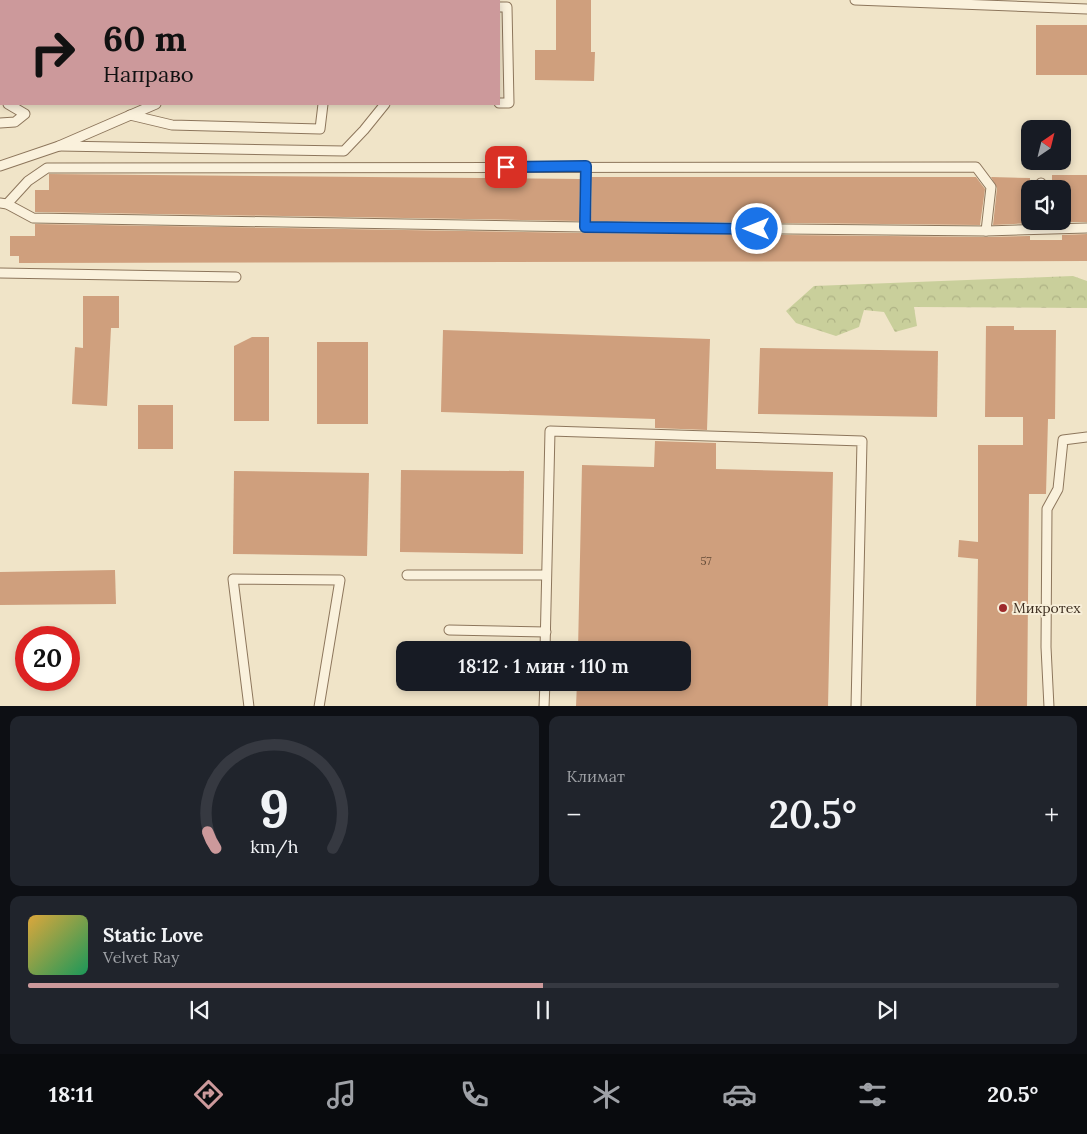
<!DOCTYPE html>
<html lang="ru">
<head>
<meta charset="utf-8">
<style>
	:root { --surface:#171b24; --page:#20242c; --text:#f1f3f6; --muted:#9ea1a6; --line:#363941; --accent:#cc999b }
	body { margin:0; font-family:Lora,serif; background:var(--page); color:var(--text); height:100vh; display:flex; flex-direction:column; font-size:19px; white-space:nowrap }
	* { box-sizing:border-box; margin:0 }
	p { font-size:16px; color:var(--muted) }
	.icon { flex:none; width:28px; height:28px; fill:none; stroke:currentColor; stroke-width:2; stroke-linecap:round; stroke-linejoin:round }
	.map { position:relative; height:706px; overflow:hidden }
	.side { display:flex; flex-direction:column; gap:10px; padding:10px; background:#0d0f14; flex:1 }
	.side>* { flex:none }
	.top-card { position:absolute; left:0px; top:0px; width:500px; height:105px; box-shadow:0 2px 8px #0003; background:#cc999b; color:#111; overflow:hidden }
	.needle { width:32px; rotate:35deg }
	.controls { position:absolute; left:1021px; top:120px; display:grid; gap:10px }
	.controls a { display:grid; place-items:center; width:50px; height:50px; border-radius:10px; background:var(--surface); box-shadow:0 2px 8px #0003; font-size:25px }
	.speed { position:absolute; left:15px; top:626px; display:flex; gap:10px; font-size:25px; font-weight:700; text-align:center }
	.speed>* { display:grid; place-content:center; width:65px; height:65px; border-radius:50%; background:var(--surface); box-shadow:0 2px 8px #0003; line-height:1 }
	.speed .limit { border:8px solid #d22; background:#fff; color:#111 }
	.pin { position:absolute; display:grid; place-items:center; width:42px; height:42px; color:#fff; margin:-21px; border-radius:10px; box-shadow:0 2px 8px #0006 }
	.me { position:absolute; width:55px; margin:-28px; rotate:270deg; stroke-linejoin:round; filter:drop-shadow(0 0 4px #0008) }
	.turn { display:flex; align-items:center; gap:18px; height:105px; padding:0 20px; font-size:22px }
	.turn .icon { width:65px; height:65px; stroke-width:2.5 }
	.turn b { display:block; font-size:35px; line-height:42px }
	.big { font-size:38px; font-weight:600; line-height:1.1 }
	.side .tile { flex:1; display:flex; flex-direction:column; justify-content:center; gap:8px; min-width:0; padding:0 18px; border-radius:10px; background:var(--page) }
	.side .dial { align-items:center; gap:0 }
	.dial svg { height:130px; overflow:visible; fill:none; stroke:var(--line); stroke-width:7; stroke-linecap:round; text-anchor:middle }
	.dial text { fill:var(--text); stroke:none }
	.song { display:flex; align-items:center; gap:15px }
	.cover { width:60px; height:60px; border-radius:8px; background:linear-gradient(135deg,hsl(40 70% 55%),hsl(150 70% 35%)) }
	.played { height:5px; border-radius:2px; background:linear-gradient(90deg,var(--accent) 50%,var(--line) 50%) }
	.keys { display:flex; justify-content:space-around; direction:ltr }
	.heat { display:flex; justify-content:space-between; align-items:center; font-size:28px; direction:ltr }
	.side .tiles { flex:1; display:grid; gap:10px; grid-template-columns:1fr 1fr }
	.tile:last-child { grid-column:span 2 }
	.trip { position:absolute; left:396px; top:641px; width:295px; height:50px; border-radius:10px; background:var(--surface); box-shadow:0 2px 8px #0003; font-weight:600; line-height:50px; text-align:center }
	.menu { display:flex; height:80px; justify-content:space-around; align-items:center; background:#090b0e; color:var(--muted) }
	.menu .icon { width:35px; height:35px }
	.menu .on { color:var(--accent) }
	.menu b { font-size:22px; color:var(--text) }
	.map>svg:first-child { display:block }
</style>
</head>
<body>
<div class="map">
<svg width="1087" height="707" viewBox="0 0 1087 707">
	<defs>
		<pattern id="forest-crowns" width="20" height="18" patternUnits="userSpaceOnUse" patternTransform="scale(1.25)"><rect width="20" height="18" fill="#c9cf9b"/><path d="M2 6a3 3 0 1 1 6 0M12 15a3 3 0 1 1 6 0" fill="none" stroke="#aeb285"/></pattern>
	</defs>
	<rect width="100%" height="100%" fill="#f0e4c8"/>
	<polygon fill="url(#forest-crowns)" points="1073,276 1087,281 1087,308 914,307 917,326 895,332 884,312 864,310 859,327 836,336 796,323 786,311 814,286"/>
	<g fill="#cf9f7d">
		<polygon points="556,0 591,0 591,52 595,52 594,81 535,80 535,50 556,50"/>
		<rect x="1036" y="25" width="51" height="50"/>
		<polygon points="49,174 580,179 579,221 35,212 35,190 49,190"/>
		<polygon points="1052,175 1087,175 1087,222 1062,222 1062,189 1052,189"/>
		<polygon points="592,177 976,177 985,189 980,225 591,221"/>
		<polygon points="991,177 1030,178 1030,223 993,225 997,188"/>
		<polygon points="35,224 585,233 986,237 1030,236 1030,240 1062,240 1062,235 1087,234 1087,261 19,263 19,256 10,256 10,236 35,236"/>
		<polygon points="83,296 119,296 119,328 111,328 107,406 72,404 75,347 83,348"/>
		<polygon points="986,326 1014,326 1014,330 1056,330 1055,419 1048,419 1046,494 1029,494 1027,707 976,707 978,559 958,557 959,540 978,542 978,445 1023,445 1023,417 985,417"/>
		<polygon points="443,330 710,339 707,430 655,428 655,419 441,412"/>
		<polygon points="252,337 269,337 269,421 234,421 234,346"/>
		<rect x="317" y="342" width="51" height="82"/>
		<polygon points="760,348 938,351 937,417 758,414"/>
		<rect x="138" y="405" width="35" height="44"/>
		<polygon points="655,441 716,443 716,469 833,472 828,707 576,707 577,682 682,682 682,650 578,650 582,465 654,467"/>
		<polygon points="401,470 524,471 523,554 400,552"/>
		<polygon points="234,471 369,473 367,556 233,554"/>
		<polygon points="115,570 116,604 0,605 0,572"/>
	</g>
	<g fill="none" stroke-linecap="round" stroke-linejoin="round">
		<g stroke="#8d765c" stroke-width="11">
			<g id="lane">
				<polyline points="87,0 87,1"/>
				<polyline points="855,0 1087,9"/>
				<polyline points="499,7 507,7 509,103 499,103"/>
				<polyline points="0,98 1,99"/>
				<polyline points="130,115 172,125 320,129 323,104"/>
				<polyline points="0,123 15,122 25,114 8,104"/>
				<polyline points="59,146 344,151 364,130 385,104"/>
				<polyline points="0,166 59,146 156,104"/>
				<polyline points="1041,183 1041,189"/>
				<polyline points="0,203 7,204 33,218 585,227 986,231 1087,228"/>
				<polyline points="7,204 28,181 47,168 976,167 991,187 986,231"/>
				<polyline points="585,227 586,167"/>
				<polyline points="0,273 236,277"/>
				<polyline points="407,575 546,575"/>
				<polyline points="449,630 546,632"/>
				<polyline points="545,650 550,431 862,441 856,707"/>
				<polyline points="249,707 233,579 340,580 319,707"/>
				<polyline points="544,707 545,682"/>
				<polyline points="1049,707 1046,647 1047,509 1058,489 1063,440 1087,437"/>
			</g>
		</g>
		<use href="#lane" stroke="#faf1dc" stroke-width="9"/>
	</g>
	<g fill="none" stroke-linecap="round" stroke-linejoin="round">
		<g stroke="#114b97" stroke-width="12">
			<polyline id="route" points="506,167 586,166 585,227 757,229"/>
		</g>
		<use href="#route" stroke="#1a73e8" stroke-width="9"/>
	</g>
	<circle fill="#9e2a2b" stroke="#f7eed8" stroke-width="2" cx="1003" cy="608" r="5"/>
	<g text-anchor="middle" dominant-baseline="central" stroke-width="4" stroke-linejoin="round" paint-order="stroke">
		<g font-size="11" fill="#624a37">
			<text x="706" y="561">57</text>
		</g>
		<g font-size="14" fill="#3d2e20" stroke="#f7eed8" text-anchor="start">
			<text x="1013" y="608">Микротех</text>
		</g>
	</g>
</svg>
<div class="controls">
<a><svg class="needle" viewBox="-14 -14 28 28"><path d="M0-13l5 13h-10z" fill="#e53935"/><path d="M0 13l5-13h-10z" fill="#9ea1a6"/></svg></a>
<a><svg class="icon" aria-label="sound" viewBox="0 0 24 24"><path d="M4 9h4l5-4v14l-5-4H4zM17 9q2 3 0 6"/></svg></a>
</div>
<div class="speed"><div class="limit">20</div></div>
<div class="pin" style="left:506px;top:167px;background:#d93025"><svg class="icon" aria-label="arrive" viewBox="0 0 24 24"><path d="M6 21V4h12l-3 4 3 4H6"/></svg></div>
<svg class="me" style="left:757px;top:229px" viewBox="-20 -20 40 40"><circle r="17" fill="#1a73e8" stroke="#fff" stroke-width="3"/><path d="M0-11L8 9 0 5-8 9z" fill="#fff"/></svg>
<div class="trip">18:12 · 1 мин · 110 m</div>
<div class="top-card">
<div class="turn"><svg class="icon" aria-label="right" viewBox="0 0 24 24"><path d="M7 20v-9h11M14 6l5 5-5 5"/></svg><div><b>60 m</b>Направо</div></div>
</div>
</div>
<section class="side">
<div class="tiles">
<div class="tile dial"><svg viewBox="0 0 100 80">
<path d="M14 69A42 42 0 1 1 86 69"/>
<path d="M14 69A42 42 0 0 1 9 59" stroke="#cc999b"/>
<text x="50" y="56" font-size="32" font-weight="700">9</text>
<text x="50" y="72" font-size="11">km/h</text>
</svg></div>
<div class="tile"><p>Климат</p>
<div class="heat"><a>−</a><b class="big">20.5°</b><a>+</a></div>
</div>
<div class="tile">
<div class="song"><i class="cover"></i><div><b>Static Love</b><p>Velvet Ray</p></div></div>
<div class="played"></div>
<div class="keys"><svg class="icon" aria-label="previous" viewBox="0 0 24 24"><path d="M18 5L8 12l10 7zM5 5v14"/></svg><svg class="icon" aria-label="pause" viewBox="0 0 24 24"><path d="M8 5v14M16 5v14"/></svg><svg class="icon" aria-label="next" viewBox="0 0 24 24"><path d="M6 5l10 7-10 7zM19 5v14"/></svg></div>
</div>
</div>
</section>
<nav class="menu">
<b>18:11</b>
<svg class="icon on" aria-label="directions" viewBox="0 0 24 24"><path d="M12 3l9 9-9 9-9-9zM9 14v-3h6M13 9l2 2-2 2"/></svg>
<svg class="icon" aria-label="music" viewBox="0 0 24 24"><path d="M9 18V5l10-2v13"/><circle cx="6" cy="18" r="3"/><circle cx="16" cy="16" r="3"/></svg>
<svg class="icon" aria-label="phone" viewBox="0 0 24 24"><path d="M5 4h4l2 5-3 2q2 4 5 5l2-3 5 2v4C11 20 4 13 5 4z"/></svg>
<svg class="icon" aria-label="climate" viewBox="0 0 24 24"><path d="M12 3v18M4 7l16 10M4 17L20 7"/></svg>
<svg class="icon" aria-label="car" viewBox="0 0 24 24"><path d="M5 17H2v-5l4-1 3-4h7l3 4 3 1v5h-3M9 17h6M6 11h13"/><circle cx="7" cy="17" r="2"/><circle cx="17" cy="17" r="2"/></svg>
<svg class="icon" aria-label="filters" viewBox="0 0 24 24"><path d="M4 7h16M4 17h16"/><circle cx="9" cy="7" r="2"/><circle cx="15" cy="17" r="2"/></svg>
<b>20.5°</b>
</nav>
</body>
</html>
